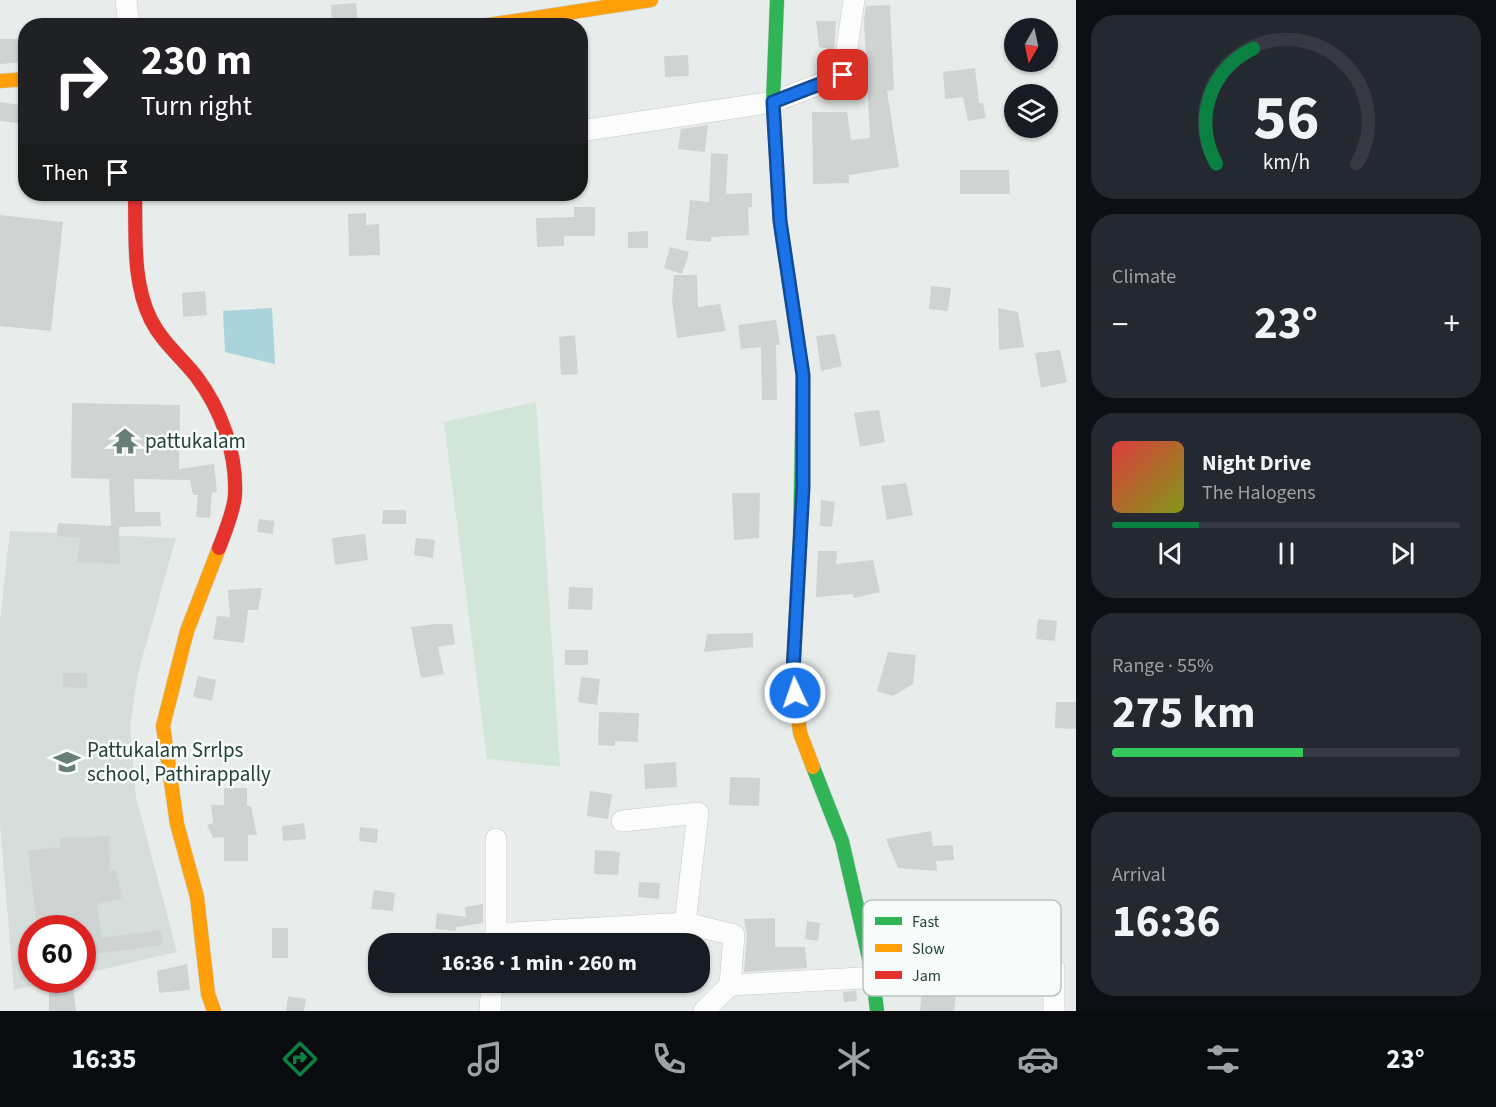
<!DOCTYPE html>
<html lang="en">
<head>
<meta charset="utf-8">
<style>
	:root { --surface:#171b24; --page:#242831; --text:#f1f3f6; --muted:#9ea1a6; --line:#363941; --accent:#0b8043 }
	body { margin:0; font-family:"Source Sans 3",sans-serif; background:var(--page); color:var(--text); height:100vh; display:flex; flex-direction:column; font-size:22px; white-space:nowrap }
	* { box-sizing:border-box; margin:0 }
	p { font-size:20px; color:var(--muted) }
	.icon { flex:none; width:33px; height:33px; fill:none; stroke:currentColor; stroke-width:2; stroke-linecap:round; stroke-linejoin:round }
	.map { position:relative; flex:1; overflow:hidden }
	.sheet { display:flex; flex-direction:column; gap:15px; padding:15px; background:#0d0f14; width:420px }
	.sheet>* { flex:none }
	.hud { position:absolute; left:18px; top:18px; width:570px; height:183px; border-radius:24px; box-shadow:0 2px 4px #0004; background:#202124; color:#fff; overflow:hidden }
	.needle { width:39px; rotate:189deg }
	.fabs { position:absolute; left:1004px; top:18px; display:grid; gap:12px }
	.fabs a { display:grid; place-items:center; width:54px; height:54px; border-radius:50%; background:var(--surface); box-shadow:0 2px 4px #0004; font-size:30px }
	.speed { position:absolute; left:18px; top:915px; display:flex; gap:12px; font-size:30px; font-weight:700; text-align:center }
	.speed>* { display:grid; place-content:center; width:78px; height:78px; border-radius:50%; background:var(--surface); box-shadow:0 2px 4px #0004; line-height:1 }
	.speed .limit { border:9px solid #d22; background:#fff; color:#111 }
	.pin { position:absolute; display:grid; place-items:center; width:51px; height:51px; color:#fff; margin:-26px; border-radius:12px; box-shadow:0 3px 9px #0006 }
	.me { position:absolute; width:66px; margin:-33px; rotate:357deg; stroke-linejoin:round; filter:drop-shadow(0 0 4px #0008) }
	.turn { display:flex; align-items:center; gap:21px; height:126px; padding:0 24px; font-size:27px }
	.turn .icon { width:78px; height:78px; stroke-width:2.5 }
	.turn b { display:block; font-size:42px; line-height:51px }
	.then { display:flex; align-items:center; height:57px; padding:0 24px; background:#0003; gap:12px; font-size:22px }
	.big { font-size:45px; font-weight:700; line-height:1.1 }
	.sheet .widget { flex:1; display:flex; flex-direction:column; justify-content:center; gap:9px; min-width:0; padding:0 21px; border-radius:24px; background:var(--page) }
	.sheet .dial { align-items:center; gap:0 }
	.dial svg { height:156px; overflow:visible; fill:none; stroke:var(--line); stroke-width:7; stroke-linecap:round; text-anchor:middle }
	.dial text { fill:var(--text); stroke:none }
	.song { display:flex; align-items:center; gap:18px }
	.cover { width:72px; height:72px; border-radius:9px; background:linear-gradient(135deg,hsl(0 70% 55%),hsl(70 70% 35%)) }
	.played { height:6px; border-radius:3px; background:linear-gradient(90deg,var(--accent) 25%,var(--line) 25%) }
	.keys { display:flex; justify-content:space-around; direction:ltr }
	.heat { display:flex; justify-content:space-between; align-items:center; font-size:33px; direction:ltr }
	.charge { height:9px; border-radius:4px; background:linear-gradient(90deg,#34c759 55%,var(--line) 0) }
	.trip { position:absolute; left:368px; top:933px; width:342px; height:60px; border-radius:24px; background:var(--surface); box-shadow:0 2px 4px #0004; font-weight:700; line-height:60px; text-align:center }
	.tab-bar { display:flex; height:96px; justify-content:space-around; align-items:center; background:#090b0e; color:var(--muted) }
	.tab-bar .icon { width:42px; height:42px }
	.tab-bar .current { color:var(--accent) }
	.tab-bar b { font-size:27px; color:var(--text) }
	main { display:flex; flex:1; min-height:0 }
	.map>svg:first-child { display:block }
</style>
</head>
<body>
<main>
<div class="map">
<svg width="1076" height="1011" viewBox="0 0 1076 1011">
	<rect width="100%" height="100%" fill="#e8edeb"/>
	<polygon fill="#d6dedb" points="10,531 176,538 138,673 130,727 136,797 177,952 83,974 82,928 32,928 32,980 60,980 14,990 0,824 0,621"/>
	<polygon fill="#d1e6d8" points="536,402 560,767 487,759 444,422"/>
	<polygon fill="#a9d4db" points="272,308 275,364 225,352 223,311"/>
	<g fill="#cfd4d2">
		<polygon points="356,3 358,24 332,26 331,5"/>
		<polygon points="890,5 894,90 887,91 899,167 849,175 849,183 813,184 812,112 847,112 851,140 870,138 864,20 866,6"/>
		<polygon points="816,21 836,21 834,50 819,47"/>
		<polygon points="0,39 26,39 26,62 0,64"/>
		<polygon points="688,55 689,76 665,77 664,56"/>
		<polygon points="975,68 979,103 983,103 986,118 968,121 963,97 945,99 943,72"/>
		<polygon points="0,102 26,106 26,124 0,121"/>
		<polygon points="708,125 705,152 678,149 681,129"/>
		<polygon points="711,153 728,154 726,194 752,193 752,207 748,207 749,235 711,237 711,242 686,240 690,200 709,202"/>
		<polygon points="960,170 1009,170 1010,194 960,194"/>
		<polygon points="574,207 595,207 595,236 564,236 564,246 537,247 536,218 574,217"/>
		<polygon points="366,213 366,225 379,224 380,255 349,256 348,214"/>
		<polygon points="0,215 63,222 51,331 0,326"/>
		<polygon points="648,231 648,248 628,248 628,232"/>
		<polygon points="670,247 689,252 682,274 664,268"/>
		<polygon points="674,275 697,275 698,307 720,304 726,331 677,338 672,300"/>
		<polygon points="931,286 951,288 948,311 929,309"/>
		<polygon points="205,291 207,315 183,317 182,293"/>
		<polygon points="998,308 1018,312 1024,347 999,350"/>
		<polygon points="776,320 780,345 776,345 777,400 762,400 761,347 741,349 738,325"/>
		<polygon points="835,334 842,366 821,371 816,336"/>
		<polygon points="575,335 578,374 561,375 559,337"/>
		<polygon points="1060,350 1067,382 1041,388 1035,353"/>
		<polygon points="72,403 180,405 179,469 214,464 217,492 212,493 210,518 196,517 198,495 193,495 190,480 134,479 135,512 160,512 161,526 119,527 120,564 77,562 80,538 57,536 58,523 111,526 109,479 71,478"/>
		<polygon points="879,410 885,442 860,447 854,413"/>
		<polygon points="906,483 913,515 887,520 881,486"/>
		<polygon points="732,493 760,493 759,538 734,540"/>
		<polygon points="821,500 835,502 832,527 820,526"/>
		<polygon points="383,510 406,510 406,524 382,524"/>
		<polygon points="259,519 274,521 273,534 257,532"/>
		<polygon points="365,534 368,560 335,565 332,538"/>
		<polygon points="416,538 435,540 433,558 414,555"/>
		<polygon points="818,551 837,551 836,564 873,560 880,592 854,598 853,594 816,597"/>
		<polygon points="569,587 593,588 592,610 568,609"/>
		<polygon points="262,588 258,610 248,610 244,643 213,639 217,616 230,617 228,590"/>
		<polygon points="1038,619 1057,621 1055,641 1036,639"/>
		<polygon points="434,624 452,624 455,644 438,647 444,674 421,678 411,627"/>
		<polygon points="753,633 753,647 704,652 707,634"/>
		<rect x="565" y="650" width="23" height="15"/>
		<polygon points="888,652 916,655 913,684 893,696 877,691"/>
		<polygon points="63,673 87,673 87,688 63,687"/>
		<polygon points="198,676 216,680 212,701 193,697"/>
		<polygon points="581,677 600,679 597,705 578,702"/>
		<polygon points="1056,702 1076,702 1076,729 1055,728"/>
		<polygon points="599,712 639,713 638,742 615,741 615,746 598,745"/>
		<polygon points="676,762 677,787 645,789 644,764"/>
		<polygon points="730,777 760,778 759,806 729,805"/>
		<polygon points="224,788 247,788 247,806 251,806 257,835 248,835 248,861 224,861 224,837 213,838 207,825 213,823 211,805 224,805"/>
		<polygon points="590,791 612,794 608,819 587,816"/>
		<polygon points="304,823 306,839 283,841 282,826"/>
		<polygon points="360,827 378,829 377,843 359,841"/>
		<polygon points="931,831 933,846 953,845 954,860 936,861 937,871 898,868 886,839"/>
		<polygon points="109,836 110,871 116,870 122,898 97,904 102,938 161,930 163,945 82,956 82,928 37,928 28,851 60,847 59,838"/>
		<polygon points="595,850 620,852 618,875 594,874"/>
		<polygon points="639,882 660,883 659,899 638,897"/>
		<polygon points="374,890 395,893 393,911 371,909"/>
		<polygon points="483,904 483,923 456,927 456,931 435,929 437,913 466,917 465,907"/>
		<polygon points="775,918 775,947 805,947 807,968 744,972 747,936 744,919"/>
		<polygon points="807,921 820,923 818,941 805,939"/>
		<rect x="272" y="928" width="16" height="30"/>
		<polygon points="187,964 190,990 159,993 157,971"/>
		<polygon points="73,985 76,1011 49,1011 49,987"/>
		<polygon points="922,990 956,994 954,1011 920,1011"/>
		<polygon points="856,991 857,1001 844,1002 843,992"/>
		<polygon points="288,996 306,999 304,1011 286,1011"/>
	</g>
	<g fill="none" stroke-linecap="round" stroke-linejoin="round">
		<g stroke="#c5cac8" stroke-width="22">
			<g id="street">
				<polyline points="126,0 129,26"/>
				<polyline points="580,131 773,102 843,75 854,0"/>
				<polyline points="622,821 698,813 685,923"/>
				<polyline points="496,839 496,934"/>
				<polyline points="495,944 496,934 685,923 734,935 730,985 1054,968 1054,1011"/>
				<polyline points="490,1011 492,982"/>
				<polyline points="704,1011 730,985"/>
			</g>
		</g>
		<g stroke="#c3cbc8" stroke-width="15">
			<g id="fast">
				<polyline points="777,0 773,102 780,221 803,375 800,544"/>
				<polyline points="813,767 842,841 873,976 877,1011"/>
			</g>
		</g>
		<g stroke="#c3cbc8" stroke-width="15">
			<g id="slow">
				<polyline points="482,26 651,0"/>
				<polyline points="0,81 26,79"/>
				<polyline points="800,544 793,672 800,733 813,767"/>
				<polyline points="214,1011 208,994 197,897 177,824 163,726 187,631 219,548"/>
			</g>
		</g>
		<g stroke="#c3cbc8" stroke-width="15">
			<path id="jam" d="M 135,194 C 136,235 132,282 151,320 C 162,342 181,357 196,376 C 221,409 237,453 235,495 C 234,511 225,532 219,548"/>
		</g>
		<use href="#street" stroke="#fcfcfc" stroke-width="21"/>
		<use href="#fast" stroke="#30b455" stroke-width="14"/>
		<use href="#slow" stroke="#ff9f0a" stroke-width="14"/>
		<use href="#jam" stroke="#e5322d" stroke-width="14"/>
	</g>
	<g fill="none" stroke-linecap="round" stroke-linejoin="round">
		<g stroke="#114b97" stroke-width="15">
			<polyline id="route" points="795,693 793,672 803,487 803,375 780,221 773,102 843,75"/>
		</g>
		<use href="#route" stroke="#1a73e8" stroke-width="10"/>
	</g>
	<defs>
		<g id="temple-bare" transform="scale(2.07)"><path d="M0-6L5-2H3V0L6.5 2.5H4V6H1.5V3h-3V6H-4V2.5H-6.5L-3 0V-2H-5Z" fill="#697e78" stroke="#f7fbf9" stroke-width="2.5" paint-order="stroke"/></g>
		<g id="school-bare" transform="scale(2.07)"><path d="M0-5L7-2L0 1L-7-2ZM-4 1L0 2.5L4 1V4Q0 6-4 4Z" fill="#697e78" stroke="#f7fbf9" stroke-width="2.5" paint-order="stroke"/></g>
	</defs>
	<g fill-rule="evenodd">
		<use href="#temple-bare" x="125" y="441"/>
		<use href="#school-bare" x="67" y="762"/>
	</g>
	<g text-anchor="middle" dominant-baseline="central" stroke-width="5" stroke-linejoin="round" paint-order="stroke">
		<g font-size="21" fill="#24423a" stroke="#f7fbf9" text-anchor="start">
			<text x="145" y="441">pattukalam</text>
			<text x="87" y="750">Pattukalam Srrlps<tspan x="87" dy="24">school, Pathirappally</tspan></text>
		</g>
	</g>
	<rect x="863" y="900" width="198" height="96" rx="9" fill="#f7fbf9" stroke="#b8c4c0" stroke-width="1.5"/>
	<rect x="875" y="917" width="27" height="8" fill="#30b455"/>
	<rect x="875" y="944" width="27" height="8" fill="#ff9f0a"/>
	<rect x="875" y="971" width="27" height="8" fill="#e5322d"/>
	<g font-size="16" fill="#24423a">
		<text x="912" y="927">Fast</text>
		<text x="912" y="954">Slow</text>
		<text x="912" y="981">Jam</text>
	</g>
</svg>
<div class="fabs">
<a><svg class="needle" viewBox="-14 -14 28 28"><path d="M0-13l5 13h-10z" fill="#e53935"/><path d="M0 13l5-13h-10z" fill="#9ea1a6"/></svg></a>
<a><svg class="icon" aria-label="layers" viewBox="0 0 24 24"><path d="M12 4l9 5-9 5-9-5zM3 14l9 5 9-5"/></svg></a>
</div>
<div class="speed"><div class="limit">60</div></div>
<div class="pin" style="left:843px;top:75px;background:#d93025"><svg class="icon" aria-label="arrive" viewBox="0 0 24 24"><path d="M6 21V4h12l-3 4 3 4H6"/></svg></div>
<svg class="me" style="left:795px;top:693px" viewBox="-20 -20 40 40"><circle r="17" fill="#1a73e8" stroke="#fff" stroke-width="3"/><path d="M0-11L8 9 0 5-8 9z" fill="#fff"/></svg>
<div class="trip">16:36 · 1 min · 260 m</div>
<div class="hud">
<div class="turn"><svg class="icon" aria-label="right" viewBox="0 0 24 24"><path d="M7 20v-9h11M14 6l5 5-5 5"/></svg><div><b>230 m</b>Turn right</div></div>
<div class="then">Then<svg class="icon" aria-label="arrive" viewBox="0 0 24 24"><path d="M6 21V4h12l-3 4 3 4H6"/></svg></div>
</div>
</div>
<section class="sheet">
<div class="widget dial"><svg viewBox="0 0 100 80">
<path d="M14 69A42 42 0 1 1 86 69"/>
<path d="M14 69A42 42 0 0 1 33 10" stroke="#0b8043"/>
<text x="50" y="56" font-size="32" font-weight="700">56</text>
<text x="50" y="72" font-size="11">km/h</text>
</svg></div>
<div class="widget"><p>Climate</p>
<div class="heat"><a>−</a><b class="big">23°</b><a>+</a></div>
</div>
<div class="widget">
<div class="song"><i class="cover"></i><div><b>Night Drive</b><p>The Halogens</p></div></div>
<div class="played"></div>
<div class="keys"><svg class="icon" aria-label="previous" viewBox="0 0 24 24"><path d="M18 5L8 12l10 7zM5 5v14"/></svg><svg class="icon" aria-label="pause" viewBox="0 0 24 24"><path d="M8 5v14M16 5v14"/></svg><svg class="icon" aria-label="next" viewBox="0 0 24 24"><path d="M6 5l10 7-10 7zM19 5v14"/></svg></div>
</div>
<div class="widget"><p>Range · 55%</p><b class="big">275 km</b><div class="charge"></div></div>
<div class="widget"><p>Arrival</p><b class="big">16:36</b></div>
</section>
</main>
<nav class="tab-bar">
<b>16:35</b>
<svg class="icon current" aria-label="directions" viewBox="0 0 24 24"><path d="M12 3l9 9-9 9-9-9zM9 14v-3h6M13 9l2 2-2 2"/></svg>
<svg class="icon" aria-label="music" viewBox="0 0 24 24"><path d="M9 18V5l10-2v13"/><circle cx="6" cy="18" r="3"/><circle cx="16" cy="16" r="3"/></svg>
<svg class="icon" aria-label="phone" viewBox="0 0 24 24"><path d="M5 4h4l2 5-3 2q2 4 5 5l2-3 5 2v4C11 20 4 13 5 4z"/></svg>
<svg class="icon" aria-label="climate" viewBox="0 0 24 24"><path d="M12 3v18M4 7l16 10M4 17L20 7"/></svg>
<svg class="icon" aria-label="car" viewBox="0 0 24 24"><path d="M5 17H2v-5l4-1 3-4h7l3 4 3 1v5h-3M9 17h6M6 11h13"/><circle cx="7" cy="17" r="2"/><circle cx="17" cy="17" r="2"/></svg>
<svg class="icon" aria-label="filters" viewBox="0 0 24 24"><path d="M4 7h16M4 17h16"/><circle cx="9" cy="7" r="2"/><circle cx="15" cy="17" r="2"/></svg>
<b>23°</b>
</nav>
</body>
</html>
